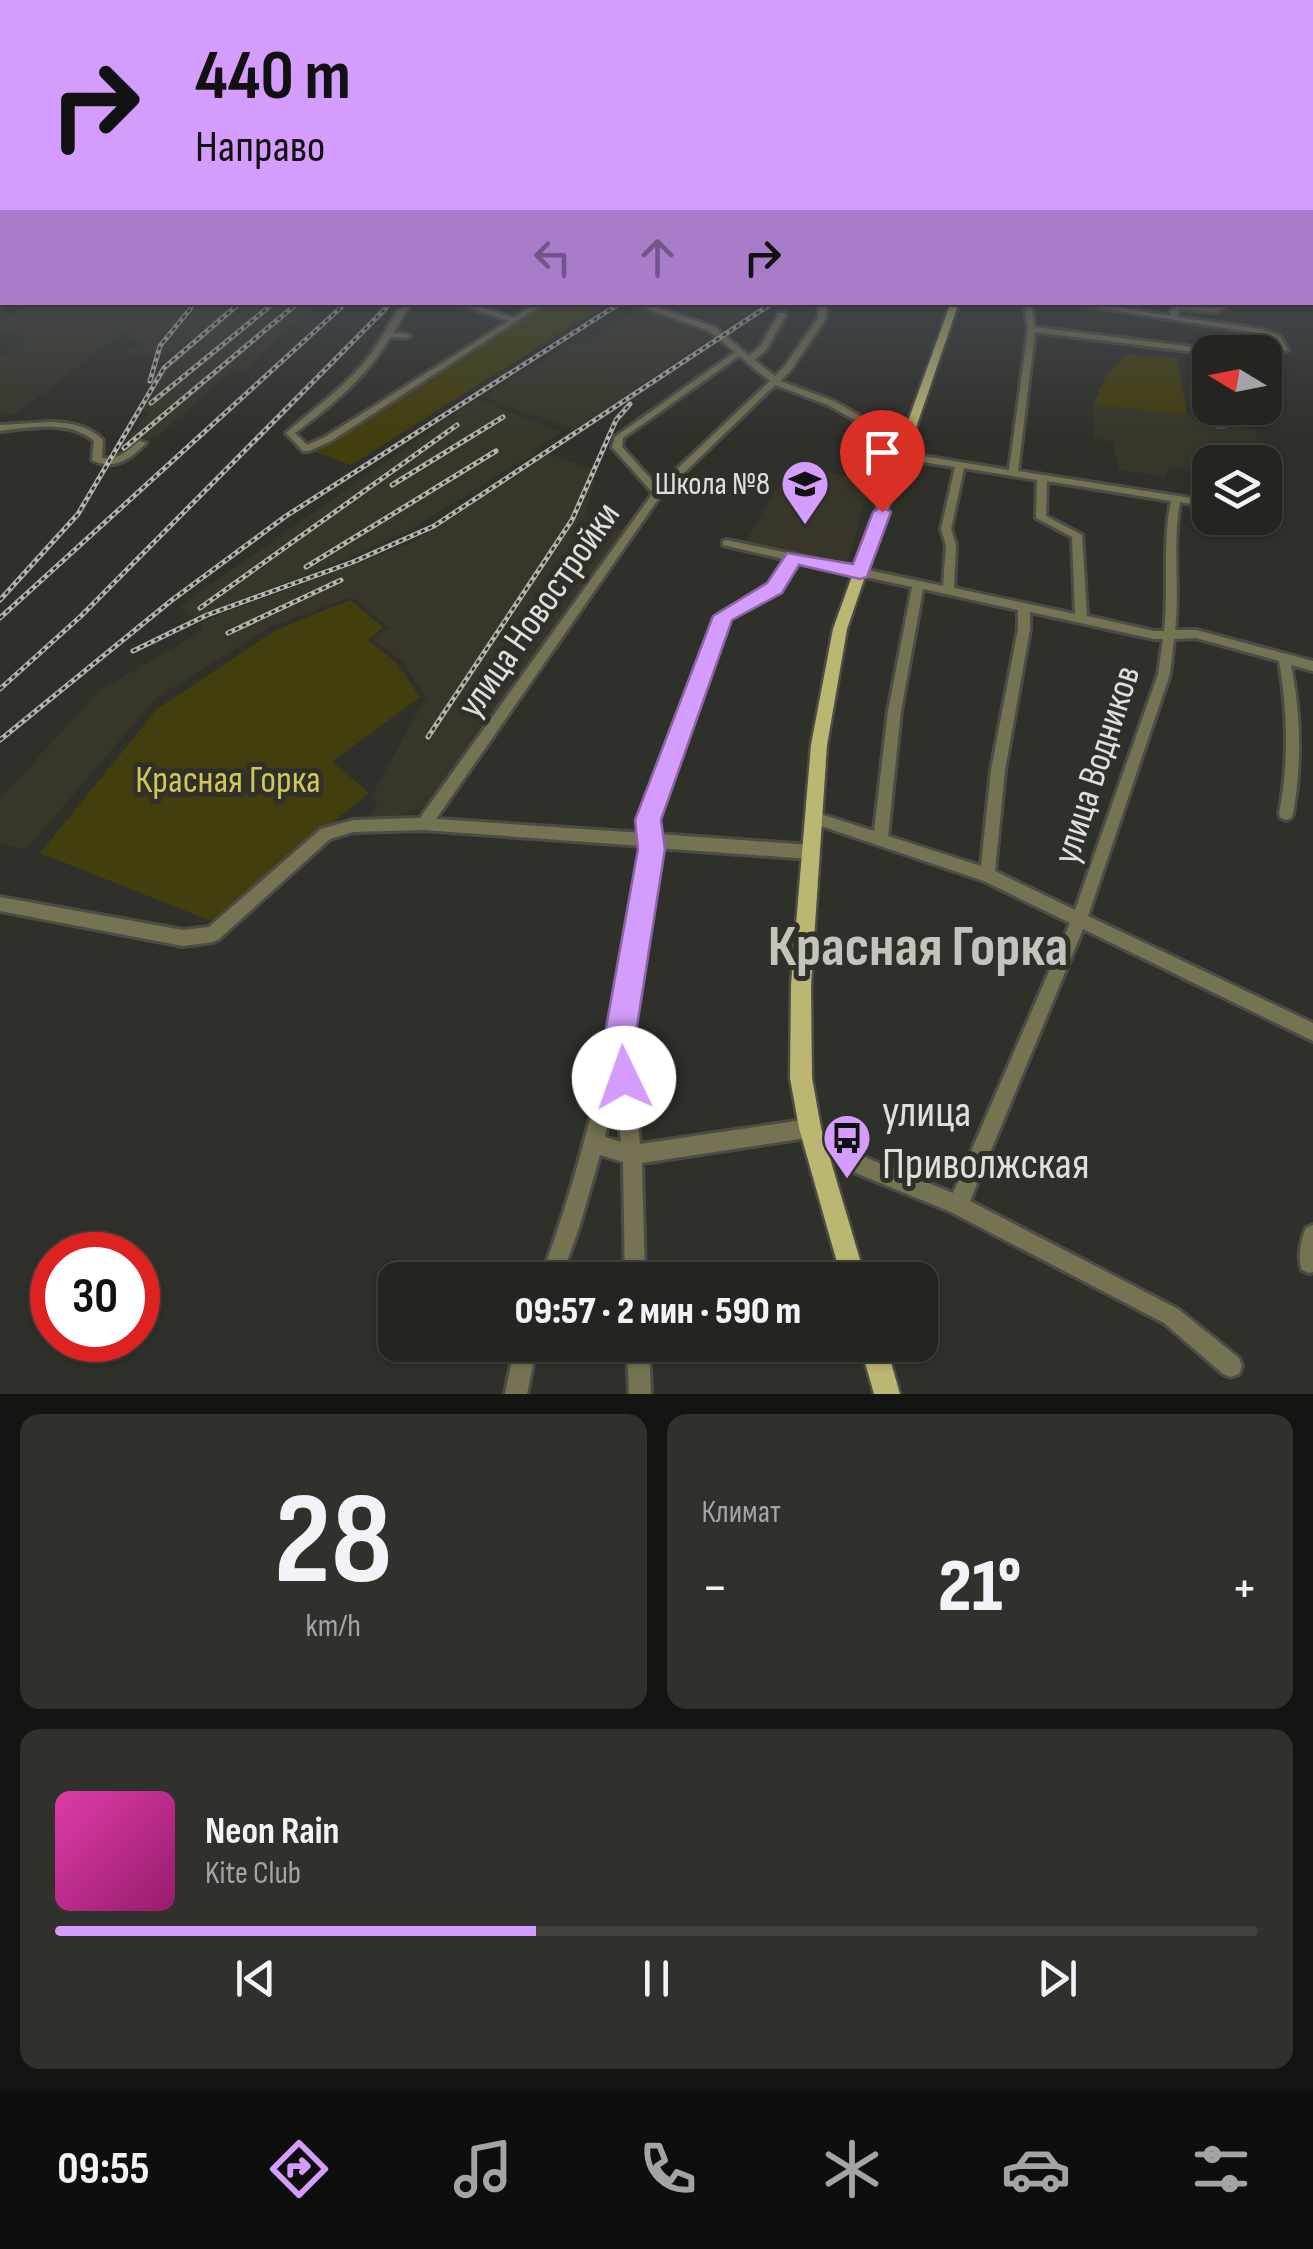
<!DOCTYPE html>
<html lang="ru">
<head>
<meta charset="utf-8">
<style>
	:root { --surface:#242420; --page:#30302d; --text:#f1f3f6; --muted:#a3a4a5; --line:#41413e; --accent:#d49cfc }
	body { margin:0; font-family:"Sofia Sans Condensed",sans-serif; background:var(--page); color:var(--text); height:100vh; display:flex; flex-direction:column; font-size:38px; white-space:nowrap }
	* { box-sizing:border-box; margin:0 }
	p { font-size:32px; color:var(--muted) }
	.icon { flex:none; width:55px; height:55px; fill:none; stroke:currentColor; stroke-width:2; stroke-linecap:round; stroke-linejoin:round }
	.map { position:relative; height:1394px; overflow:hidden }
	.panel { display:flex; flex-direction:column; gap:20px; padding:20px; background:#141412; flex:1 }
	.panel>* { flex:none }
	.guide { position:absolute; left:0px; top:0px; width:1315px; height:305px; box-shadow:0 2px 8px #0004,0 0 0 2px var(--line); background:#d49cfc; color:#111; overflow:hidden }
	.needle { width:65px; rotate:280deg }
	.fabs { position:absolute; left:1192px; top:335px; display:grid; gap:20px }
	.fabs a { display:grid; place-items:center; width:90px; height:90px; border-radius:20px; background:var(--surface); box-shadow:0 2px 8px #0004,0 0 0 2px var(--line); font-size:50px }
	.speed { position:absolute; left:30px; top:1232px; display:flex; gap:20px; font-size:50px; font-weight:700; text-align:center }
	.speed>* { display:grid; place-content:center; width:130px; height:130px; border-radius:50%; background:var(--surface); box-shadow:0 2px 8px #0004,0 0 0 2px var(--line); line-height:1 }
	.speed .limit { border:15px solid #d22; background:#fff; color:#111 }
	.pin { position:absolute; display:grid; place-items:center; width:85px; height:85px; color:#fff; margin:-102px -42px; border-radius:50% 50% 50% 0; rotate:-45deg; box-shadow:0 0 10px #0007 }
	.pin .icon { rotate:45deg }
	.me { position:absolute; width:110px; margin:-55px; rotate:357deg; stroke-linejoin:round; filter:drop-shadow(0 0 8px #0008) }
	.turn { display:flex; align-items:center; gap:35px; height:210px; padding:0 30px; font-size:45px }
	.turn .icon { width:130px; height:130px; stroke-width:2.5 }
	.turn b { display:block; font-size:70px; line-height:85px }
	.lanes { display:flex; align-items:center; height:95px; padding:0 30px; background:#0003; justify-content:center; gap:50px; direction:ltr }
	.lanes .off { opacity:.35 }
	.big { font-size:75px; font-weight:800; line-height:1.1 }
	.panel .widget { flex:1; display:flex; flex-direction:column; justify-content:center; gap:15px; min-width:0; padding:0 35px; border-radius:20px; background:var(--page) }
	.panel .dial { align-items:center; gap:0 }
	.dial b { font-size:130px; line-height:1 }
	.song { display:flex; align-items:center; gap:30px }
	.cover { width:120px; height:120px; border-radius:15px; background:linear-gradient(135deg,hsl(320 70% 55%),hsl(320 70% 35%)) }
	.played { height:10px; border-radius:5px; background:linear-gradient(90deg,var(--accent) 40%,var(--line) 40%) }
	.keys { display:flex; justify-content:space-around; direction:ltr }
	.heat { display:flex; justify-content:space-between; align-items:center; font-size:55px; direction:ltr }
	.panel .tiles { flex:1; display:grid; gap:20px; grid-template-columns:1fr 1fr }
	.widget:last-child { grid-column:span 2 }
	.trip { position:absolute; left:378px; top:1262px; width:560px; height:100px; border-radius:20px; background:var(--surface); box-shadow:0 2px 8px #0004,0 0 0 2px var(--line); font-weight:800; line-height:100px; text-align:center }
	.menu { display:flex; height:160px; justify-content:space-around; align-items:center; background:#0e0e0d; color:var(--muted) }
	.menu .icon { width:70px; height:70px }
	.menu .current { color:var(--accent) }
	.menu b { font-size:45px; color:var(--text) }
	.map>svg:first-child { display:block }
</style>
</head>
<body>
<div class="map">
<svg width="1313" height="1394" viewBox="0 0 1313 1394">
	<rect width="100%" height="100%" fill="#30302a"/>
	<g fill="#373629">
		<polygon points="31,303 236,303 175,353 153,357 123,353 143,344 123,332 14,415 0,412 0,357 32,337 0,333 0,321"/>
		<polygon points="242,303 322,303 281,335 245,371 232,370 157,437 119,448 149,412 141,410 157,393 152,391 168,366"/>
		<polygon points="657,303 770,302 770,303 735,326"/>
		<polygon points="635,308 719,333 574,429 484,397 573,342 584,345"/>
		<polygon points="476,399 562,432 532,451 535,453 408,531 344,560 193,618 180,606"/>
		<polygon points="1093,405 1187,414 1255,430 1263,462 1210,462 1210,474 1170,466 1165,477 1119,470 1113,443 1094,437"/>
		<polygon points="548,453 597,471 586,513 627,531 430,803 391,820 369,818 378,801 370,798 426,697 401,660 372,639 389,628 352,597 270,627 156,698 26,850 0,843 0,799 100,690 202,631 201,622 411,543"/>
		<polygon points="793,462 870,484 844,574 742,547"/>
	</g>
	<g fill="#433e0d">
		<polygon points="547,303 608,303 351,465 315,452"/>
		<polygon points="1127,354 1177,358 1187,414 1093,405 1106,376"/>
		<polygon points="350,600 383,627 368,640 396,662 420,697 332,762 369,793 211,921 40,853 157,709 276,630"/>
	</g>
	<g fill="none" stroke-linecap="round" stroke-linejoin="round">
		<g stroke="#4c4c46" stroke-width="6">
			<g id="minor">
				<polygon points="0,295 2,295 2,299 0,300"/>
				<path d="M 405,302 L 412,302 L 393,333 L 406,334 L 410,336 L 406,338 L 390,337 C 367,377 331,406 295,433 L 307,445 L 325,437 L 509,321 L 453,302 L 465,302 L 514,318 L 537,302 L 546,302 L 331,441 L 309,451 L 303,451 L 286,433 C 312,410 341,390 364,363 C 380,344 389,321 405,302 Z"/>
				<path d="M 641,302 L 715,327 L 749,356 L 760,347 L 779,313 L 785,313 L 786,315 L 766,350 L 754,360 L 775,376 L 785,366 L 818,318 L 819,302 L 826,302 L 826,318 L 791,370 L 780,381 L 834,401 L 912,446 L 904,448 L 828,405 L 775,385 L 661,495 L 436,819 L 642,833 L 641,820 L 718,616 L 720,613 L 770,585 L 788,560 L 723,545 L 723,541 L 727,540 L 943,586 L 946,545 L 941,529 L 955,467 L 904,459 L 899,456 L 904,453 L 1009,470 L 1028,329 L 1024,302 L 1031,302 L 1035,327 L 1216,350 L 1220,352 L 1210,354 L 1035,332 L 1018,471 L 1210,501 L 1210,507 L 1180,502 C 1172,544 1180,588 1175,630 L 1196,630 L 1313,661 L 1313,671 L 1291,665 C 1301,715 1302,763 1293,814 L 1291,818 L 1286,820 L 1281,818 L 1279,814 C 1289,762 1288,713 1279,661 L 1196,638 L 1174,639 L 1170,674 L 1088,916 L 1313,1023 L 1313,1041 L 1083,929 L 970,1201 L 1178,1309 L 1239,1358 L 1242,1366 L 1239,1374 L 1231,1377 L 1223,1374 L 1164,1323 L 951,1212 L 851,1171 L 807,1148 L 805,1141 L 806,1138 L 642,1163 L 645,1280 L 625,1280 L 623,1162 L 600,1155 L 579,1228 L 560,1280 L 540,1280 C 578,1178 603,1075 623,968 C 630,928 640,887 643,846 L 424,830 L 353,832 L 330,839 L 219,939 L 213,942 L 183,946 L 0,911 L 0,897 L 183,930 L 209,927 L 321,829 L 353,820 L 420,818 L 653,493 L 612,447 L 615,437 L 735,352 L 709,331 L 635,304 ZM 739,356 L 770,381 L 658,487 L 622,447 L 623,438 ZM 964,468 L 1037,480 L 1036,518 L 1072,537 L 1075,614 L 954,588 L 956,545 L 951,529 ZM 1047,481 L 1171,501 C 1162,543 1169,588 1164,631 L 1154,631 L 1087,616 L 1082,535 L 1046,516 ZM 797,562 L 912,587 L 888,711 L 874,831 L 814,812 L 809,814 L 807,818 L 809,822 L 984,881 L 1070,923 L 953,1193 L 864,1157 L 817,1133 L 819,1128 L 817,1121 L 810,1119 L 640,1144 L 630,1047 L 626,1040 L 658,848 L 810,859 L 815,857 L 817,852 L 815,847 L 810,845 L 657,834 L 655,820 L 729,618 L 778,591 ZM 923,589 L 1018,610 L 1018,629 L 991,770 L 981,866 L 888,836 L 901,711 ZM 1030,612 L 1154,639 L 1163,639 L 1158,674 L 1075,910 L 995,871 L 1005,770 L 1030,629 ZM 616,1088 L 621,1142 L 605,1137 Z"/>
				<polygon points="1063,302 1083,302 1170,316 1172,307 1176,305 1216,308 1224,302 1232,302 1217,312 1179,309 1177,317 1261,329 1280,336 1288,350 1281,352 1274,340 1257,333"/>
				<polygon points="1225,408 1233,408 1235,420 1224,426 1218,426 1218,422 1226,419"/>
				<path d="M 52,422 C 72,423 89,426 103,440 L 102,458 C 118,461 127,451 139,441 L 146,443 C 131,459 114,471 92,460 L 94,441 C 69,419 30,428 0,431 L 0,425 Z"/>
				<path d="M 1313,1225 L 1313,1272 L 1309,1273 L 1302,1270 C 1297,1258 1301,1240 1306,1228 Z"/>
				<polygon points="515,1345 537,1345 527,1394 505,1394"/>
				<polygon points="627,1345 649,1345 651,1394 629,1394"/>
			</g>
		</g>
		<g stroke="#4c4c46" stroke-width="5">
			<g id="major">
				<polygon points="951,302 959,302 847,629 827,745 811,985 812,1078 821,1128 866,1280 842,1280 799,1128 790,1078 791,985 811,745 833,629"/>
				<polygon points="860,1345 886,1345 900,1394 874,1394"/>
			</g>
		</g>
		<use href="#minor" fill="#767353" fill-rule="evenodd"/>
		<use href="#major" fill="#bcb673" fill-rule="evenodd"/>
		<g stroke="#b5b5b0" stroke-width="5">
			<g id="rail">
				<polyline points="150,381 160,346 191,308"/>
				<polyline points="151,403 275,302"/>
				<polyline points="124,448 299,302"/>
				<polyline points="392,485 503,417"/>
				<polyline points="306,567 496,451"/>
				<polyline points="0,600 78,514 164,368 241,302"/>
				<polyline points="200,608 457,425"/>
				<polyline points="0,618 347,302"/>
				<polyline points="228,633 341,580"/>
				<polyline points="133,651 207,615 353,562 434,526 774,302"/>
				<polyline points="0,689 81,616 392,302"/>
				<polyline points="428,737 572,520 616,420 630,404"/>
				<polyline points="0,740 172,600 286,516 622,302"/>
			</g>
		</g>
		<use href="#rail" stroke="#30302a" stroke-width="2.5" stroke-dasharray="4" stroke-linecap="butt"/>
	</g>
	<linearGradient id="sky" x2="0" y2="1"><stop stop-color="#1a1a17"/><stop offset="0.56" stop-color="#484e55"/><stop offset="1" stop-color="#484e55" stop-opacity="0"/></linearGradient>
	<rect width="1313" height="439" fill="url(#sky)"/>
	<polygon fill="#d49cfc" stroke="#8a65a4" stroke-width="2.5" points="882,507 891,512 867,577 860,579 799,565 782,593 732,620 661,820 665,849 635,1039 640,1078 635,1089 624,1094 613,1089 604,1039 638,849 635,820 713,616 767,583 787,553 853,564 873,512"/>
	<defs>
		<g id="school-pin" transform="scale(2.5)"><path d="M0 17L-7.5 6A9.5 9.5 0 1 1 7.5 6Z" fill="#d49cfc" stroke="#30302a"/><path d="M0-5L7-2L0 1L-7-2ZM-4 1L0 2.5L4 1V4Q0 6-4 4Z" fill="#111"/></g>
		<g id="bus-pin" transform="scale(2.5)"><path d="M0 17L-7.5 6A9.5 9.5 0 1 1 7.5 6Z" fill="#d49cfc" stroke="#30302a"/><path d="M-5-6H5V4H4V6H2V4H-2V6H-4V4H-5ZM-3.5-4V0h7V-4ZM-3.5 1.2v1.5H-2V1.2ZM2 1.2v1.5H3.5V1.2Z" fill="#111"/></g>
	</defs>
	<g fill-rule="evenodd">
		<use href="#school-pin" x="805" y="484"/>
		<use href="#bus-pin" x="847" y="1138"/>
	</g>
	<g text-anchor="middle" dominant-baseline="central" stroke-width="10" stroke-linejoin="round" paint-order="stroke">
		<g font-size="32" fill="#e0e0db" stroke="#30302a" text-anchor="end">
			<text x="770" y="484">Школа №8</text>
		</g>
		<g font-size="38" fill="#e0e0db" stroke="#30302a">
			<text transform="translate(539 610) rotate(-55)">улица Новостройки</text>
			<text transform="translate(1097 765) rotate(-72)">улица Водников</text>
		</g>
		<g font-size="38" fill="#d1c656" stroke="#30302a">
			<text x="228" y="780">Красная Горка</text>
		</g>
		<g font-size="45" fill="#e0e0db" stroke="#30302a" text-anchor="start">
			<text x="882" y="1112">улица<tspan x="882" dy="52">Приволжская</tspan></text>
		</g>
		<g font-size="58" font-weight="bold" fill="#c5c4bc" stroke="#30302a">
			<text x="918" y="947">Красная Горка</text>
		</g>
	</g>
</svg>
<div class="fabs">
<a><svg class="needle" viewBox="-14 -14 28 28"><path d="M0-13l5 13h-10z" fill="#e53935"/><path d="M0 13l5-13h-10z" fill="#a3a4a5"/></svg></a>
<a><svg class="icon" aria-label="layers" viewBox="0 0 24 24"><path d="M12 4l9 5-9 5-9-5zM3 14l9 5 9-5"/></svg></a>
</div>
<div class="speed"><div class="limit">30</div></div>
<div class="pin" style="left:882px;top:512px;background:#d93025"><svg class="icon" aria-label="arrive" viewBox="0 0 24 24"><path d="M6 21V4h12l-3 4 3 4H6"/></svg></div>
<svg class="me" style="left:624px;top:1078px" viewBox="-20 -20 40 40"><circle r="19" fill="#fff"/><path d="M0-13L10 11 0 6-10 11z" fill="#d49cfc"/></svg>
<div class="trip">09:57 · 2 мин · 590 m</div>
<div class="guide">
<div class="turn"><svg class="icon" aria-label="right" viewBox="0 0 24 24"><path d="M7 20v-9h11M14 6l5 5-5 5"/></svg><div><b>440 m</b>Направо</div></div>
<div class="lanes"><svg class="icon off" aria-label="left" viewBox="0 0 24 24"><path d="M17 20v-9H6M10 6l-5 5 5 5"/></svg><svg class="icon off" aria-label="ahead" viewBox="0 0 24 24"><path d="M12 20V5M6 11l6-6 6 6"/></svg><svg class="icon" aria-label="right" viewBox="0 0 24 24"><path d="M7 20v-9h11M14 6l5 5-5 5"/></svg></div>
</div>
</div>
<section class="panel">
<div class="tiles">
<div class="widget dial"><b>28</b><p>km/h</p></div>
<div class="widget"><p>Климат</p>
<div class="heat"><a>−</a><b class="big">21°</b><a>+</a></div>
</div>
<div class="widget">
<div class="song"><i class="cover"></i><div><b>Neon Rain</b><p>Kite Club</p></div></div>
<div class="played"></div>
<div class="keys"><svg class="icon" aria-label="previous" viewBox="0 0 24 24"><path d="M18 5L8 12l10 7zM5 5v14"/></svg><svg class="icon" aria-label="pause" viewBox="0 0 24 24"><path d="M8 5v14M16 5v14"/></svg><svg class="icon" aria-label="next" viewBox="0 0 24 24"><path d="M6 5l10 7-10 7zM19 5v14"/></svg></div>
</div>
</div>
</section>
<nav class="menu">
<b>09:55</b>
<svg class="icon current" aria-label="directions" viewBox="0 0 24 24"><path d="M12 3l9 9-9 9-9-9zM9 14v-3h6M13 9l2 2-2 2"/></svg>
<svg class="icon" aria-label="music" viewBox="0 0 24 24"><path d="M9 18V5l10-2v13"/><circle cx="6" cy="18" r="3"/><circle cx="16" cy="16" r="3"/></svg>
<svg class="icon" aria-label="phone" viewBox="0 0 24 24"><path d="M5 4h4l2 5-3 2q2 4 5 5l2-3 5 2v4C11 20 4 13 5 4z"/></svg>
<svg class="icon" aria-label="climate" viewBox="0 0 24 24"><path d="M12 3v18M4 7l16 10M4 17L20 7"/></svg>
<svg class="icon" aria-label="car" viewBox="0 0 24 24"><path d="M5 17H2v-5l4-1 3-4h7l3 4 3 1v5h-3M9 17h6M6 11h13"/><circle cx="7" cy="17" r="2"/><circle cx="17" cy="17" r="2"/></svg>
<svg class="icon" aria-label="filters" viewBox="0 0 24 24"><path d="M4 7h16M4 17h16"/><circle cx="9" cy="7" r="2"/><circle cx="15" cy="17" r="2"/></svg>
</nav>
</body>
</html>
